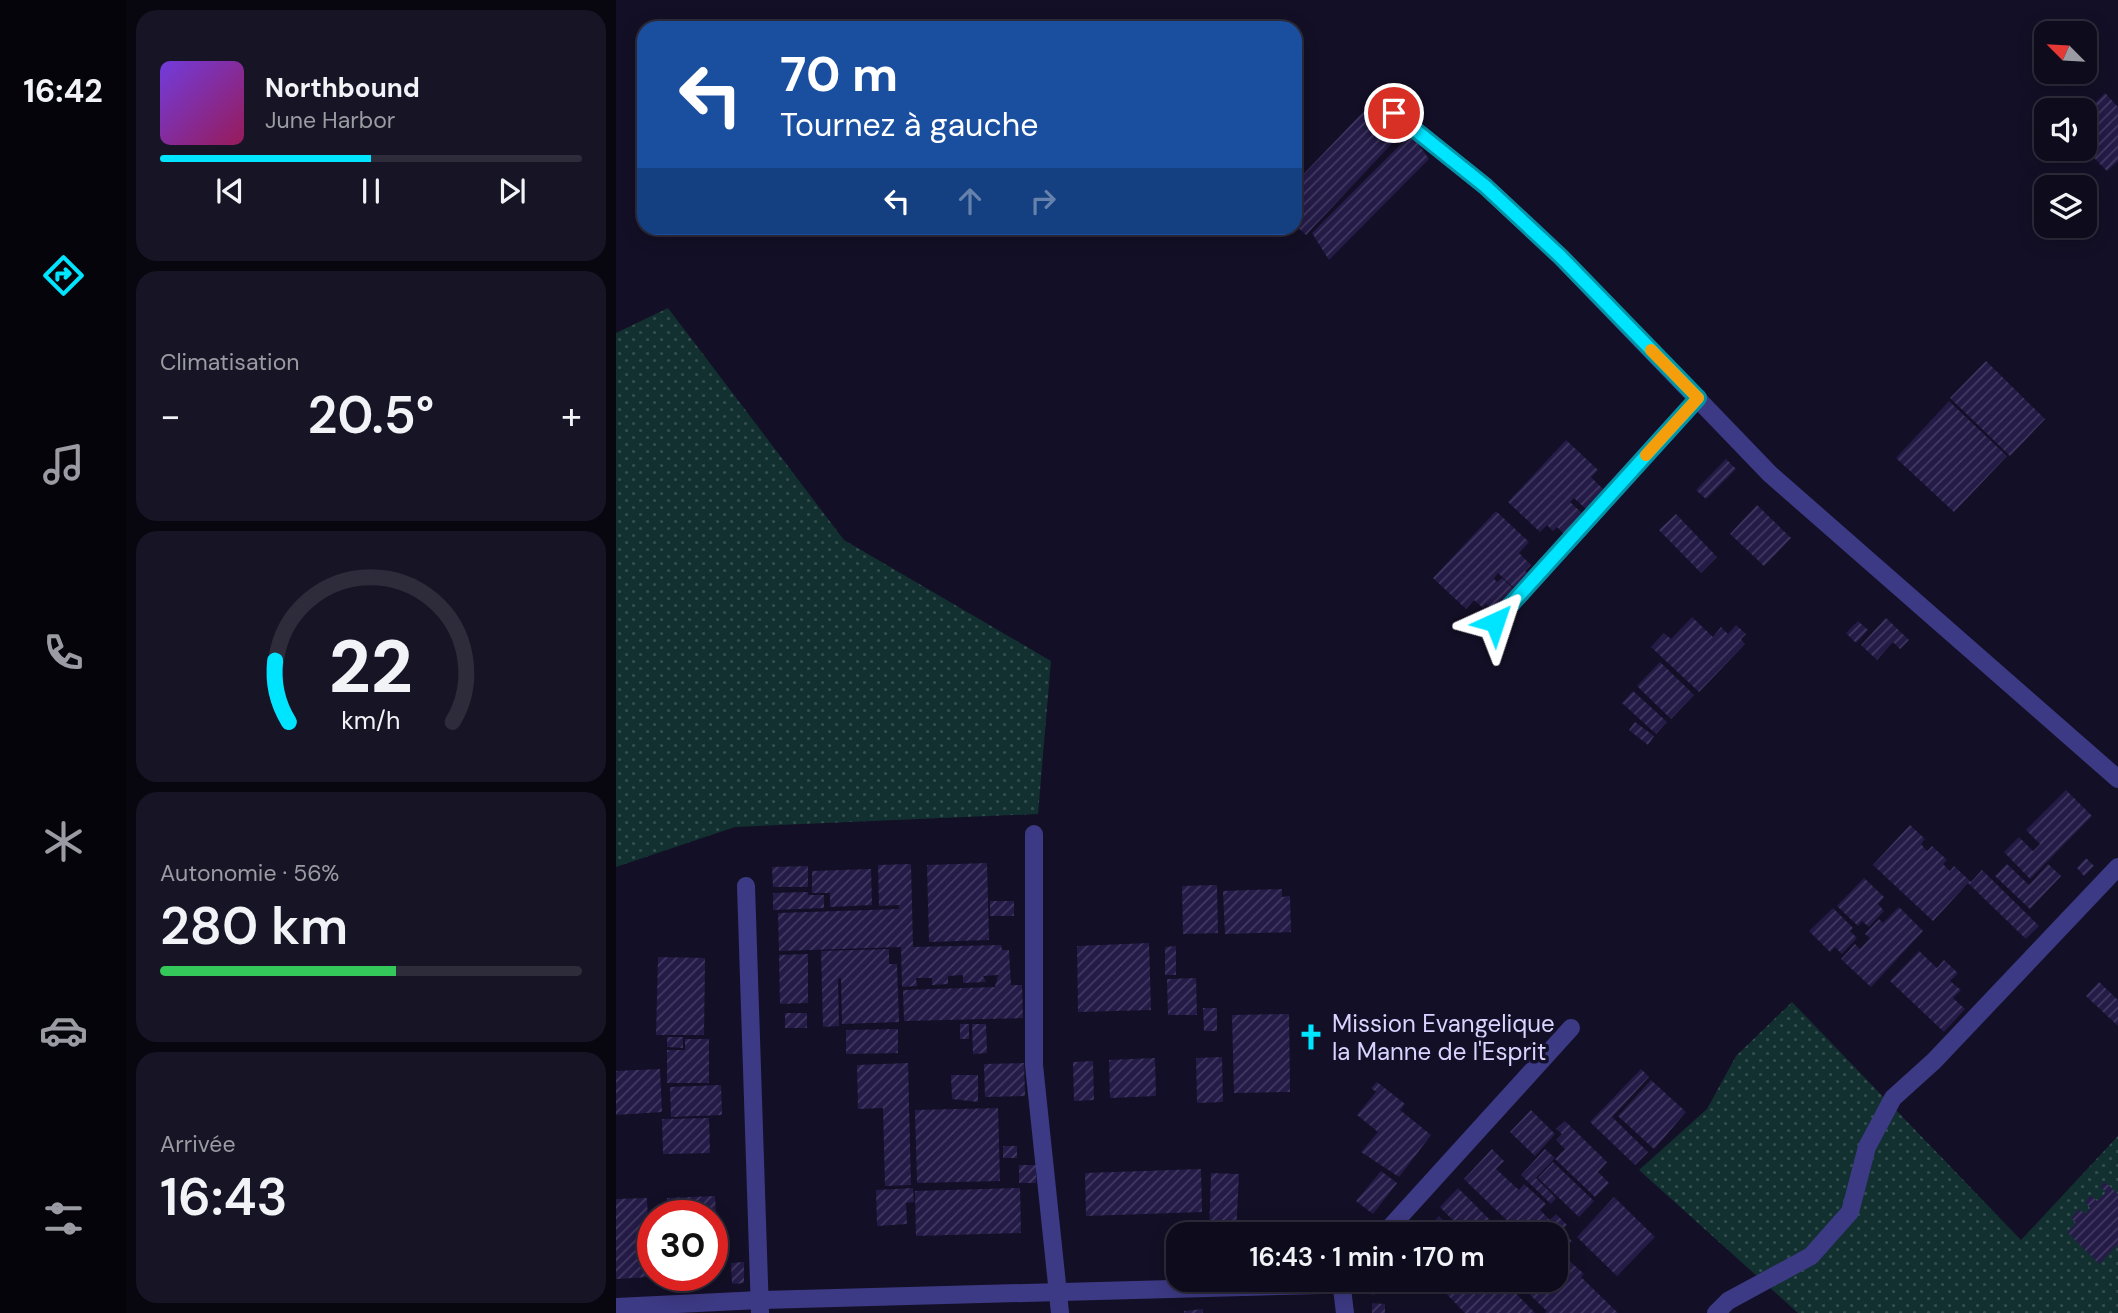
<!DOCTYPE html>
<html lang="fr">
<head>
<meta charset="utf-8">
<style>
	:root { --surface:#0e0b1c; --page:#171425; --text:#f1f3f6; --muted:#9b9ba3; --line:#2e2b3b; --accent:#00e5ff }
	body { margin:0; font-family:"DM Sans",sans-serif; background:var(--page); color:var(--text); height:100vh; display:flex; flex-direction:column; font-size:26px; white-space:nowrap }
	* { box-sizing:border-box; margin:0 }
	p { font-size:23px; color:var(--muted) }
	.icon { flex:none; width:38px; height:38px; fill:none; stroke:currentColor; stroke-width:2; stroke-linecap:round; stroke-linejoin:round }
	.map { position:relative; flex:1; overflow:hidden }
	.panel { display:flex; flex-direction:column; gap:10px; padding:10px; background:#08060f; width:490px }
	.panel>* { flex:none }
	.top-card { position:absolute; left:21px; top:21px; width:665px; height:214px; border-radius:21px; box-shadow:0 4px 18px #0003,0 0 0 2px var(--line); background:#1a4fa0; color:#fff; overflow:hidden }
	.needle { width:46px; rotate:294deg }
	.buttons { position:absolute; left:1418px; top:21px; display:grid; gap:14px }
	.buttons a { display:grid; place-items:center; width:63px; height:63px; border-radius:14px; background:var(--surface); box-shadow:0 4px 18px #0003,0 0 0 2px var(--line); font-size:35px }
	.speed { position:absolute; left:21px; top:1200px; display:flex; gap:14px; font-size:35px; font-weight:700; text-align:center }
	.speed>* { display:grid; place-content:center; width:91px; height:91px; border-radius:50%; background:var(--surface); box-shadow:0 4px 18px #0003,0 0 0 2px var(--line); line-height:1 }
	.speed .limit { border:10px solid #d22; background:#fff; color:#111 }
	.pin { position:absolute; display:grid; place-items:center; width:60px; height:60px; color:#fff; margin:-30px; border:4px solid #fff; border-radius:50%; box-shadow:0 2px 7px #0007 }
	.me { position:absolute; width:77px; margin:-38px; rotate:42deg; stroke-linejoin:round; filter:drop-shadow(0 0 5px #0008) }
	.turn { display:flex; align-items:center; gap:24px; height:147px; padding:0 28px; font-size:32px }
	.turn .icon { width:91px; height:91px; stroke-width:2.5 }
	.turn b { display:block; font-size:49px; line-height:60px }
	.lanes { display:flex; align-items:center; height:66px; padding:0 28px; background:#0003; justify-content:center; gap:35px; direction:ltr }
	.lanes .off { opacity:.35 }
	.big { font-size:52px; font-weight:600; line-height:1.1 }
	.panel .tile { flex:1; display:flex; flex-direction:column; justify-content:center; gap:10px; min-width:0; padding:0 24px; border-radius:21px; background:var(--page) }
	.panel .dial { align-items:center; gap:0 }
	.dial svg { height:182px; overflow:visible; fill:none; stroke:var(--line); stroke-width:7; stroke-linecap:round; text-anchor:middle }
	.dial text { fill:var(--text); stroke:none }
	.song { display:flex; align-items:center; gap:21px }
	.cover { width:84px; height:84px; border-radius:10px; background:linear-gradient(135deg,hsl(260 70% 55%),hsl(330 70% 35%)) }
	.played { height:7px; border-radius:4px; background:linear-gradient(90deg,var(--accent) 50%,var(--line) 50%) }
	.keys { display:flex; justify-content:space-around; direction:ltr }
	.heat { display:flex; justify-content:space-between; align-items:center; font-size:38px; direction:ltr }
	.charge { height:10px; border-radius:5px; background:linear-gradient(90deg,#34c759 56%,var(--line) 0) }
	.trip { position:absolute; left:550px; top:1222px; width:402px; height:70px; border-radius:21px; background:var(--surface); box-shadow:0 4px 18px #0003,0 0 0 2px var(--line); font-weight:600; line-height:70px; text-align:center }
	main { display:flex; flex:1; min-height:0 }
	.dock { display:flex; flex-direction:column; width:126px; justify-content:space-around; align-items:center; background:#06040b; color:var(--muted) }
	.dock .icon { width:49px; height:49px }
	.dock .on { color:var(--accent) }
	.dock b { font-size:32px; color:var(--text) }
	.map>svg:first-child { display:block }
</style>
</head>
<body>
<main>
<nav class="dock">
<b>16:42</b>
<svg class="icon on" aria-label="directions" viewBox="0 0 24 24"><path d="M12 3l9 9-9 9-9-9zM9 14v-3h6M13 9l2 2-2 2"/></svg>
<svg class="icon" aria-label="music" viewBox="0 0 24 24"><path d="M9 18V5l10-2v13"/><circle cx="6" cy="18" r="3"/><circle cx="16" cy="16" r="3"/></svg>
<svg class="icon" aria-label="phone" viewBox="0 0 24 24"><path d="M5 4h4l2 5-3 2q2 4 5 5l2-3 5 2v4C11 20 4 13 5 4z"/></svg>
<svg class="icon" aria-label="climate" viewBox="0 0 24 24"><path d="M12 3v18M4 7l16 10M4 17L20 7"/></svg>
<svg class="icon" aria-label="car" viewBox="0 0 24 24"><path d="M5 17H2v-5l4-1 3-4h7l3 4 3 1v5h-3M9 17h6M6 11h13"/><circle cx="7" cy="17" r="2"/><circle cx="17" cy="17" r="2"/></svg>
<svg class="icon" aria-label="filters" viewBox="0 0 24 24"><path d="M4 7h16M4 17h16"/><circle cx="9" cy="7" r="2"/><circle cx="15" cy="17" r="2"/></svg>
</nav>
<section class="panel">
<div class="tile">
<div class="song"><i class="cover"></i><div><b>Northbound</b><p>June Harbor</p></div></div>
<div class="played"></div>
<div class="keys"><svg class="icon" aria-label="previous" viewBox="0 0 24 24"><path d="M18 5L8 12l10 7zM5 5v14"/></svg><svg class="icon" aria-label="pause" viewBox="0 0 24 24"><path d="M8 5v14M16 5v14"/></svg><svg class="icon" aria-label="next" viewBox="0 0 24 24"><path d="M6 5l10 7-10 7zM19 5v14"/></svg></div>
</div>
<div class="tile"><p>Climatisation</p>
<div class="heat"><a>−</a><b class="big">20.5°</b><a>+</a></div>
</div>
<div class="tile dial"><svg viewBox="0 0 100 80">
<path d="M14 69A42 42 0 1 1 86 69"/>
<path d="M14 69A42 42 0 0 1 8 42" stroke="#00e5ff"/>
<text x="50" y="56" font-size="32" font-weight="700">22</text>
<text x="50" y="72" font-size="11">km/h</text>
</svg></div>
<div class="tile"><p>Autonomie · 56%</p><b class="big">280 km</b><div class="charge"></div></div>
<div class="tile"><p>Arrivée</p><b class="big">16:43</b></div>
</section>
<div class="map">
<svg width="1502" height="1313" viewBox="0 0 1502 1313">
	<defs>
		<pattern id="grass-dots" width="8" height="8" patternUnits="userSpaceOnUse" patternTransform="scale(1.75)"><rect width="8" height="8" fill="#12302f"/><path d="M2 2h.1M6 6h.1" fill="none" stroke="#344d4e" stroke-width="1.8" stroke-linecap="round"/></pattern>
		<pattern id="building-hatch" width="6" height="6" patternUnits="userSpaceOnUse" patternTransform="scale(1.75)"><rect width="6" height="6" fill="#241b47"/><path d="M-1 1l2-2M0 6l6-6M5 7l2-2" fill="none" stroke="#433b63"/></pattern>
	</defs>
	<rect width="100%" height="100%" fill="#130f26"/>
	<g fill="url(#grass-dots)">
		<polygon points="52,308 228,540 435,661 422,814 119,827 0,867 0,333"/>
		<polygon points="1176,1002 1405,1240 1502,1136 1502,1313 1182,1313 1023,1170 1091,1109 1120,1056"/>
	</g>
	<g fill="url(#building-hatch)">
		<polygon points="1489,93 1502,107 1502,161 1491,171 1468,148 1468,114"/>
		<polygon points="753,106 783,136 690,235 679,225 679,183"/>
		<polygon points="795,134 813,159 713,260 696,233"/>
		<polygon points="1370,361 1429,419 1394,456 1334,398"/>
		<polygon points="1333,401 1391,456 1338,512 1280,458"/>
		<polygon points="950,440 982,470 975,477 989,491 971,510 958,498 954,502 967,514 948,534 941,527 937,531 931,525 924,532 892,502"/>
		<polygon points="1110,459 1120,469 1090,499 1080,490"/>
		<polygon points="1141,505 1175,538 1148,566 1114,534"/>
		<polygon points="880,511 913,542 903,553 915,565 909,571 913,574 899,589 882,573 881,574 878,579 881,582 886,578 903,594 882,616 870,604 867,608 858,600 850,609 817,578"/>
		<polygon points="1060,514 1101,557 1085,573 1043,530"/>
		<polygon points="1076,617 1097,637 1105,627 1112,634 1120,625 1130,634 1125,639 1129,644 1083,692 1035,647 1048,633 1055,639"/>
		<polygon points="1270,618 1293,640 1284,649 1277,642 1261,660 1245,645"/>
		<polygon points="1242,621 1252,630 1240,643 1230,633"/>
		<polygon points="1044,662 1078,695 1055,719 1021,686"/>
		<polygon points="1017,691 1051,722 1040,734 1006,703"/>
		<polygon points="1019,722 1038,736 1032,745 1013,730"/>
		<polygon points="1450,790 1476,816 1414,879 1388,852 1403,837 1417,851 1424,844 1410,830"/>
		<polygon points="1294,825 1309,839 1305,844 1311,851 1316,846 1331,860 1327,864 1334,871 1338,866 1355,882 1366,870 1423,926 1410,939 1352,883 1317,921 1257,865"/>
		<polygon points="1470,858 1478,866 1468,876 1461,868"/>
		<polygon points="371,863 373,940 313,942 311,865"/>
		<polygon points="295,864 297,947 385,945 386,950 393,950 395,985 406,985 407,1018 288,1021 287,990 379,987 382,975 367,976 370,982 347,983 347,975 332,976 332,984 316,985 316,978 300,978 301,986 286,987 285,947 163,951 162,913 283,909 283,905 263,906 262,865"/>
		<polygon points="1391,864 1413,885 1432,864 1445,876 1414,909 1379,876"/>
		<polygon points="192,866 192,887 157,887 156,867"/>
		<polygon points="255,869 256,905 214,907 214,893 196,893 196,871"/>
		<polygon points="1248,878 1268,897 1262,904 1268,911 1253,927 1246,921 1242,926 1221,906"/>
		<polygon points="601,885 602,933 567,934 566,886"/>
		<polygon points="666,889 666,897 674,896 675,932 609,934 607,891"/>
		<polygon points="192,892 192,895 208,895 208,908 157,910 157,893"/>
		<rect x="374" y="901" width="24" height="15"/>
		<polygon points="1283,907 1307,931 1255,987 1225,959 1239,944 1244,949 1254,938 1249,934 1263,919 1267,923"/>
		<polygon points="1217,908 1237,928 1234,931 1241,938 1226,954 1219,947 1214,952 1193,931"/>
		<polygon points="533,943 535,1010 462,1012 461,946"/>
		<polygon points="560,946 560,975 549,975 549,947"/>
		<polygon points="273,949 273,964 281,964 283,1022 226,1024 225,978 222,979 223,1026 207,1027 205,951"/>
		<polygon points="1303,951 1321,968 1328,960 1342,973 1334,981 1345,990 1337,998 1349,1009 1328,1032 1274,981"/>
		<polygon points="192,954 192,1003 164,1004 163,955"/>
		<polygon points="42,957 89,958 88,1035 40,1035"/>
		<polygon points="580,978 581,1015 552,1015 551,979"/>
		<polygon points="1483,982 1502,1000 1502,1026 1470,996"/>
		<polygon points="587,1008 601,1008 601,1031 588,1031"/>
		<rect x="169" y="1013" width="22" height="15"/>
		<polygon points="673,1014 674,1092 618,1093 616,1015"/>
		<rect x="344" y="1024" width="9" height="15"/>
		<polygon points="356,1024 370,1024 371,1053 357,1054"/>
		<polygon points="282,1029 282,1053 230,1054 230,1030"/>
		<polygon points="51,1037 67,1037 67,1048 51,1047"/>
		<polygon points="69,1039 93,1039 93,1083 51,1083 51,1050 69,1050"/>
		<polygon points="606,1057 607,1102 581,1103 580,1058"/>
		<polygon points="539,1058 540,1096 494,1098 493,1060"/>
		<polygon points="477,1061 478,1100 458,1101 457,1062"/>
		<polygon points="292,1063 295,1185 269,1186 267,1108 242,1109 241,1065"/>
		<polygon points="408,1063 409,1096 369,1097 368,1064"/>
		<polygon points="44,1069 46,1112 0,1115 0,1071"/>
		<polygon points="1025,1069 1033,1077 996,1117 1032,1152 1019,1165 974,1122"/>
		<polygon points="335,1075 362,1075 362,1102 336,1099"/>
		<polygon points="1035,1080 1070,1112 1038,1149 1002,1116"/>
		<polygon points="761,1082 789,1104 784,1110 815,1135 783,1177 745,1152 762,1132 741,1115 760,1092 755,1088"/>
		<polygon points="105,1085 106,1115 55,1117 54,1087"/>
		<polygon points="382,1108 384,1181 301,1183 299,1110"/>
		<polygon points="915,1110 939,1134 919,1156 894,1132"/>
		<polygon points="93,1118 94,1153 47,1154 46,1119"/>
		<polygon points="949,1121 991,1162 982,1172 993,1183 979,1197 939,1159 949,1149 940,1140 946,1134 940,1129"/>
		<rect x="387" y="1146" width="14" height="12"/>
		<polygon points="876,1149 888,1161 880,1169 903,1190 908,1184 930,1204 924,1210 934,1220 940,1214 951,1225 945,1231 956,1241 940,1259 940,1234 905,1234 848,1179"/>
		<polygon points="929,1149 939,1158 920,1178 940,1198 935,1204 905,1175"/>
		<polygon points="937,1162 978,1201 963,1217 922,1178"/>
		<rect x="403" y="1165" width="17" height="18"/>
		<polygon points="585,1169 586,1212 470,1216 469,1173"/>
		<polygon points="765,1171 781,1183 757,1214 740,1201"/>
		<polygon points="595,1173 623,1174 620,1234 593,1234"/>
		<polygon points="1489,1182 1502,1194 1502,1244 1483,1264 1451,1232 1460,1223 1455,1218 1463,1209 1469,1214 1474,1208 1469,1202 1475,1195 1481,1201 1490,1192 1484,1187"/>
		<polygon points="297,1188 298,1202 290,1203 291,1224 261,1226 260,1190"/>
		<polygon points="404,1188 405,1233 300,1236 299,1191"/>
		<polygon points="842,1188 888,1234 850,1234 824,1207"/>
		<polygon points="99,1196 103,1269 96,1269 96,1216 52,1214 51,1198"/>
		<polygon points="998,1197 1039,1237 1001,1276 961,1237"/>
		<polygon points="31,1198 34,1277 0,1279 0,1199"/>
		<polygon points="823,1216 840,1234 806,1234"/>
		<polygon points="949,1257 968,1274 965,1277 1002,1313 929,1313 931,1311 914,1295 928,1279 940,1279 940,1267"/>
		<polygon points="128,1262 128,1283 116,1284 115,1263"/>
		<polygon points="753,1279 764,1279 766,1293 756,1295"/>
		<polygon points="816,1279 886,1279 919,1313 849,1313"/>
		<polygon points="896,1279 921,1279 908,1292"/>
		<polygon points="756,1303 769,1304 769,1313 756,1313"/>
		<polygon points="587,1309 587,1313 568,1313 568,1311"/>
	</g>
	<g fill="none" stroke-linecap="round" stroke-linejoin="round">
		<g stroke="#3d3a85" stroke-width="18">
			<polyline points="778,113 869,186 945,257 1154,474 1502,779"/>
			<polyline points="879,622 1082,398"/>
			<polyline points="418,834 418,1065 444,1313"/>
			<polyline points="130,886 144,1313"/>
			<polyline points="768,1234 955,1028"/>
			<polyline points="725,1280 729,1313"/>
			<polyline points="0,1307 144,1300 705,1285 726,1279"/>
			<polyline points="1100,1313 1112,1301 1195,1256 1234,1212 1251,1147 1277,1098 1318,1061 1502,867"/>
		</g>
	</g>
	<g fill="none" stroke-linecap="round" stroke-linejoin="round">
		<g stroke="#0095a6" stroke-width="18">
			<polyline id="route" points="778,113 869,186 945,257 1082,398 879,622"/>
		</g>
		<use href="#route" stroke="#00e5ff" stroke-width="12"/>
		<polyline stroke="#f59e0b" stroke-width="12" points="1030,455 1082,398 1035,350"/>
	</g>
	<defs>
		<g id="church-bare" transform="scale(2.1)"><path d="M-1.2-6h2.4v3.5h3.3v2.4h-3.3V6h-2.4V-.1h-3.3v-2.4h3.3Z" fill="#00e5ff" stroke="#130f26" stroke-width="2.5" paint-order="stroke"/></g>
	</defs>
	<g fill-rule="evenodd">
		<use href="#church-bare" x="695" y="1037"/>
	</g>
	<g text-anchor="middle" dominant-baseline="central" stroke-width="7" stroke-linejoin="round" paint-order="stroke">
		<g font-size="24" fill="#d9d4ff" stroke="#130f26" text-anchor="start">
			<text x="716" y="1023">Mission Evangelique<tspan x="716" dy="28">la Manne de l'Esprit</tspan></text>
		</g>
	</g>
</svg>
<div class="buttons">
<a><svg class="needle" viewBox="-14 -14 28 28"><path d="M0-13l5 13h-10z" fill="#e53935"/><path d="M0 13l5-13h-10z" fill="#9b9ba3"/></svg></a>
<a><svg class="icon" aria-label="sound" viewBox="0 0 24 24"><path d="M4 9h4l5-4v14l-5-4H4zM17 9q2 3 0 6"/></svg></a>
<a><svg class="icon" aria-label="layers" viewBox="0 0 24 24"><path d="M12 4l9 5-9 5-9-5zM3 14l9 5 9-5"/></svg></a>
</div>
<div class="speed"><div class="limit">30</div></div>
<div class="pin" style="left:778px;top:113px;background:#d93025"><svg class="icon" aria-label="arrive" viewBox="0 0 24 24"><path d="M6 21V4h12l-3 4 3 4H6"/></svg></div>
<svg class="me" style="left:879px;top:622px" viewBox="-20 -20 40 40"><path d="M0-17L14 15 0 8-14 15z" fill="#00e5ff" stroke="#fff" stroke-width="4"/></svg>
<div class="trip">16:43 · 1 min · 170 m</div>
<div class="top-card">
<div class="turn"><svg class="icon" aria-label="left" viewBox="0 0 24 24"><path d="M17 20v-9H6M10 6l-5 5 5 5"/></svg><div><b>70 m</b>Tournez à gauche</div></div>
<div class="lanes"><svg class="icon" aria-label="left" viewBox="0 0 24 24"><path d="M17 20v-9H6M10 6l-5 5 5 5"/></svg><svg class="icon off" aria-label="ahead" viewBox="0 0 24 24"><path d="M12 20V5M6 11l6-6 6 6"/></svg><svg class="icon off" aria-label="right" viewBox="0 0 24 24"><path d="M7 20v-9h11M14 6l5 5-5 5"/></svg></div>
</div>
</div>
</main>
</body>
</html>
